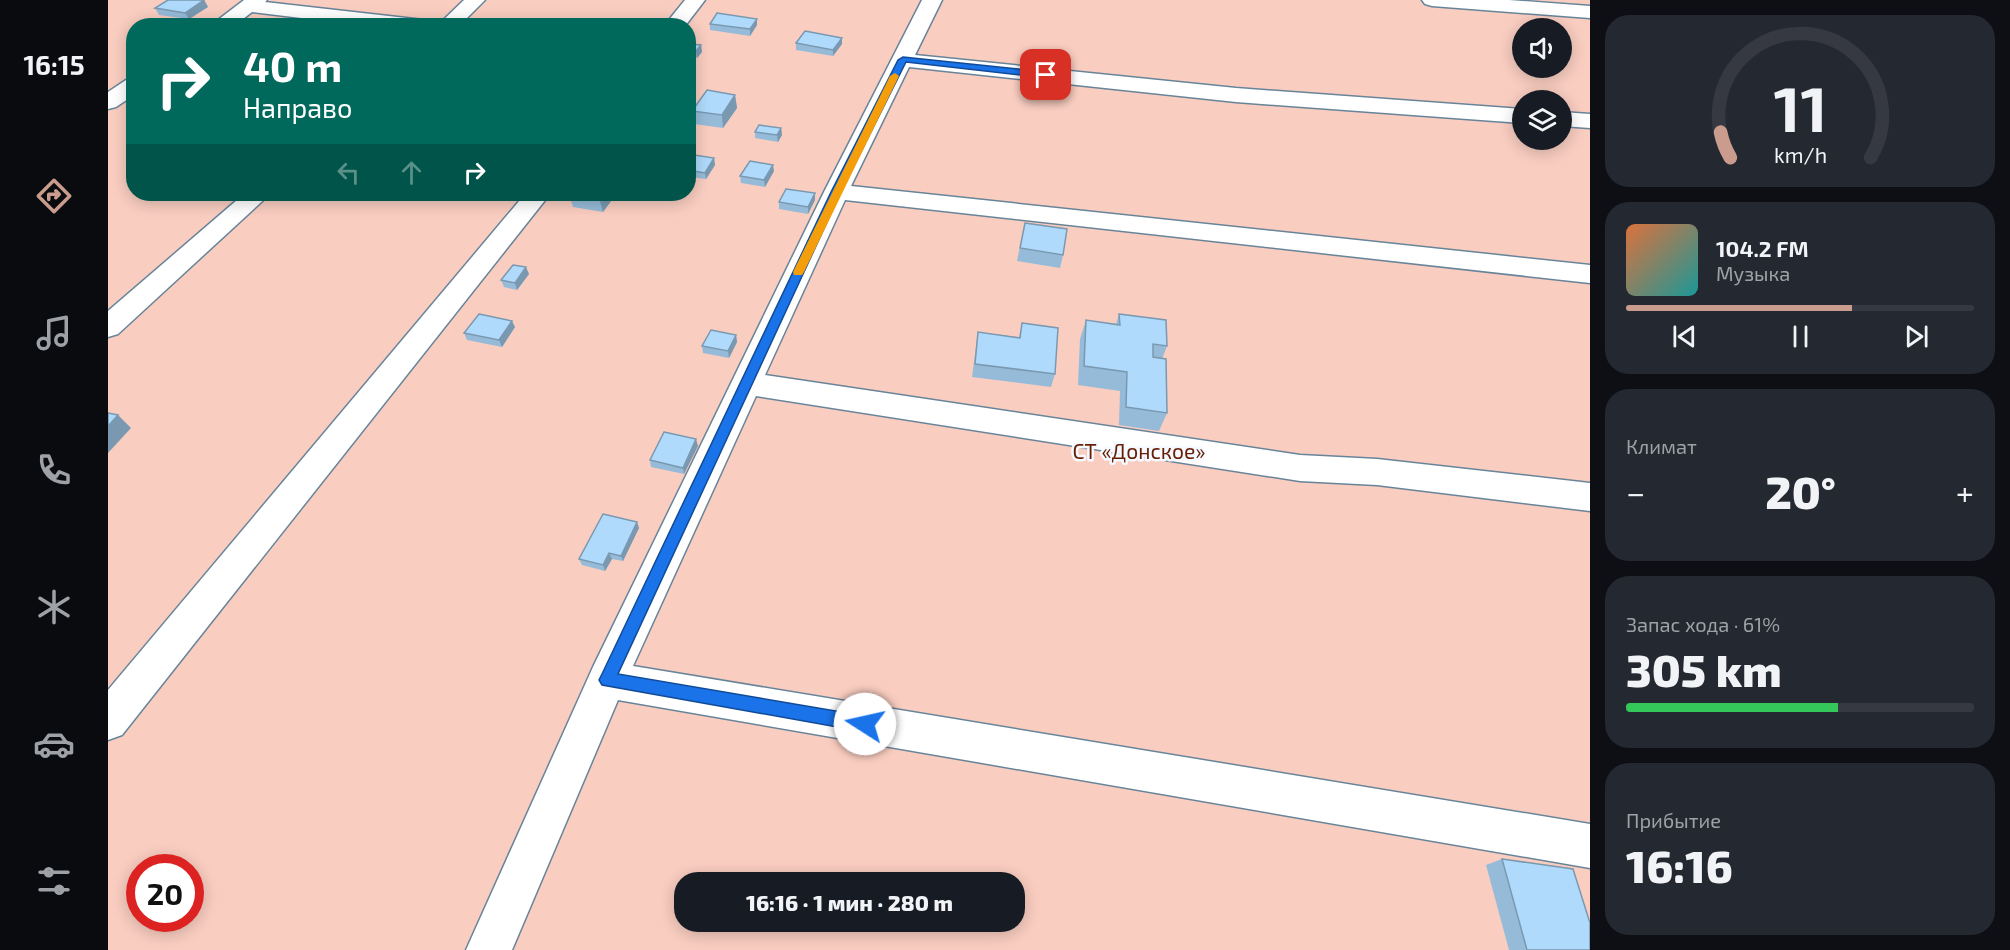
<!DOCTYPE html>
<html lang="ru">
<head>
<meta charset="utf-8">
<style>
	:root { --surface:#171b24; --page:#242831; --text:#f1f3f6; --muted:#9ea1a6; --line:#363941; --accent:#c99c8d }
	body { margin:0; font-family:"Exo 2",sans-serif; background:var(--page); color:var(--text); height:100vh; display:flex; flex-direction:column; font-size:22px; white-space:nowrap }
	* { box-sizing:border-box; margin:0 }
	p { font-size:20px; color:var(--muted) }
	.icon { flex:none; width:33px; height:33px; fill:none; stroke:currentColor; stroke-width:2; stroke-linecap:round; stroke-linejoin:round }
	.map { position:relative; flex:1; overflow:hidden }
	.sheet { display:flex; flex-direction:column; gap:15px; padding:15px; background:#0d0f14; width:420px }
	.sheet>* { flex:none }
	.guide { position:absolute; left:18px; top:18px; width:570px; height:183px; border-radius:24px; box-shadow:0 3px 15px #0003; background:#00695c; color:#fff; overflow:hidden }
	.tools { position:absolute; left:1404px; top:18px; display:grid; gap:12px }
	.tools a { display:grid; place-items:center; width:60px; height:60px; border-radius:50%; background:var(--surface); box-shadow:0 3px 15px #0003; font-size:30px }
	.speed { position:absolute; left:18px; top:854px; display:flex; gap:12px; font-size:30px; font-weight:700; text-align:center }
	.speed>* { display:grid; place-content:center; width:78px; height:78px; border-radius:50%; background:var(--surface); box-shadow:0 3px 15px #0003; line-height:1 }
	.speed .limit { border:9px solid #d22; background:#fff; color:#111 }
	.pin { position:absolute; display:grid; place-items:center; width:51px; height:51px; color:#fff; margin:-26px; border-radius:12px; box-shadow:0 3px 9px #0006 }
	.me { position:absolute; width:66px; margin:-33px; rotate:280deg; stroke-linejoin:round; filter:drop-shadow(0 0 4px #0008) }
	.turn { display:flex; align-items:center; gap:21px; height:126px; padding:0 18px; font-size:27px }
	.turn .icon { width:78px; height:78px; stroke-width:2.5 }
	.turn b { display:block; font-size:42px; line-height:51px }
	.lanes { display:flex; align-items:center; height:57px; padding:0 18px; background:#0003; justify-content:center; gap:30px; direction:ltr }
	.lanes .off { opacity:.35 }
	.big { font-size:45px; font-weight:800; line-height:1.1 }
	.sheet .tile { flex:1; display:flex; flex-direction:column; justify-content:center; gap:9px; min-width:0; padding:0 21px; border-radius:24px; background:var(--page) }
	.sheet .dial { align-items:center; gap:0 }
	.dial svg { height:156px; overflow:visible; fill:none; stroke:var(--line); stroke-width:7; stroke-linecap:round; text-anchor:middle }
	.dial text { fill:var(--text); stroke:none }
	.song { display:flex; align-items:center; gap:18px }
	.cover { width:72px; height:72px; border-radius:9px; background:linear-gradient(135deg,hsl(20 70% 55%),hsl(180 70% 35%)) }
	.played { height:6px; border-radius:3px; background:linear-gradient(90deg,var(--accent) 65%,var(--line) 65%) }
	.keys { display:flex; justify-content:space-around; direction:ltr }
	.heat { display:flex; justify-content:space-between; align-items:center; font-size:33px; direction:ltr }
	.charge { height:9px; border-radius:4px; background:linear-gradient(90deg,#34c759 61%,var(--line) 0) }
	.trip { position:absolute; left:566px; top:872px; width:351px; height:60px; border-radius:24px; background:var(--surface); box-shadow:0 3px 15px #0003; font-weight:800; line-height:60px; text-align:center }
	main { display:flex; flex:1; min-height:0 }
	.tabs { display:flex; flex-direction:column; width:108px; justify-content:space-around; align-items:center; background:#090b0e; color:var(--muted) }
	.tabs .icon { width:42px; height:42px }
	.tabs .selected { color:var(--accent) }
	.tabs b { font-size:27px; color:var(--text) }
	.map>svg:first-child { display:block }
</style>
</head>
<body>
<main>
<nav class="tabs">
<b>16:15</b>
<svg class="icon selected" aria-label="directions" viewBox="0 0 24 24"><path d="M12 3l9 9-9 9-9-9zM9 14v-3h6M13 9l2 2-2 2"/></svg>
<svg class="icon" aria-label="music" viewBox="0 0 24 24"><path d="M9 18V5l10-2v13"/><circle cx="6" cy="18" r="3"/><circle cx="16" cy="16" r="3"/></svg>
<svg class="icon" aria-label="phone" viewBox="0 0 24 24"><path d="M5 4h4l2 5-3 2q2 4 5 5l2-3 5 2v4C11 20 4 13 5 4z"/></svg>
<svg class="icon" aria-label="climate" viewBox="0 0 24 24"><path d="M12 3v18M4 7l16 10M4 17L20 7"/></svg>
<svg class="icon" aria-label="car" viewBox="0 0 24 24"><path d="M5 17H2v-5l4-1 3-4h7l3 4 3 1v5h-3M9 17h6M6 11h13"/><circle cx="7" cy="17" r="2"/><circle cx="17" cy="17" r="2"/></svg>
<svg class="icon" aria-label="filters" viewBox="0 0 24 24"><path d="M4 7h16M4 17h16"/><circle cx="9" cy="7" r="2"/><circle cx="15" cy="17" r="2"/></svg>
</nav>
<div class="map">
<svg width="1482" height="950" viewBox="0 0 1482 950">
	<rect width="100%" height="100%" fill="#ddeffd"/>
	<path fill="#f9cdc0" fill-rule="evenodd" d="M 0,0 L 1482,0 L 1482,950 L 0,950 ZM 26,26 L 580,26 L 580,194 L 26,194 ZM 1414,28 L 1454,28 L 1454,68 L 1414,68 ZM 1414,100 L 1454,100 L 1454,140 L 1414,140 ZM 32,867 L 82,867 L 82,918 L 32,918 ZM 576,882 L 906,882 L 906,921 L 576,921 Z"/>
	<g fill="none" stroke-linecap="round" stroke-linejoin="round">
		<g stroke="#688499" stroke-width="3">
			<g id="minor">
				<polygon points="136,0 159,0 157,2 316,20 323,22 326,26 259,26 144,12 126,26 102,26"/>
				<polygon points="356,0 377,0 351,26 329,26"/>
				<polygon points="577,0 597,0 577,26 556,26"/>
				<polygon points="814,0 834,0 807,55 1128,88 1414,109 1414,123 1128,102 801,67 743,186 1482,265 1482,283 737,200 657,375 1192,455 1269,459 1482,483 1482,511 1269,485 1192,481 648,396 525,666 1482,824 1482,868 510,700 404,950 358,950 485,667 716,192"/>
				<polygon points="1314,0 1401,0 1482,6 1482,18 1324,6 1317,4"/>
				<polygon points="26,79 26,95 8,107 0,109 0,92 18,80"/>
				<polygon points="1454,112 1482,114 1482,128 1454,126"/>
				<polygon points="136,194 162,194 10,334 0,337 0,311"/>
				<polygon points="417,194 442,194 14,735 0,740 0,690"/>
			</g>
		</g>
		<use href="#minor" fill="#fff" fill-rule="evenodd"/>
	</g>
	<g fill="#96bbd9">
		<polygon points="96,0 100,7 81,19 51,15 47,8"/>
		<polygon points="649,19 649,25 642,36 602,30 602,24"/>
		<polygon points="688,43 734,44 725,56 688,50"/>
		<polygon points="580,44 593,45 594,52 589,58 580,56"/>
		<polygon points="627,95 629,108 615,128 586,124 584,111"/>
		<polygon points="673,128 674,135 670,142 647,138 647,132"/>
		<polygon points="606,158 607,165 598,179 580,177 580,164"/>
		<polygon points="666,171 657,187 633,183 632,176"/>
		<polygon points="707,193 707,200 700,214 671,209 671,202"/>
		<polygon points="461,194 505,194 506,197 495,212 465,207"/>
		<polygon points="917,223 955,255 952,268 909,261"/>
		<polygon points="421,274 409,290 396,287 393,280"/>
		<polygon points="1011,314 1059,346 1054,359 1059,413 1051,431 1011,425 1012,391 970,385 972,339 978,320 1008,324"/>
		<polygon points="914,323 947,374 943,387 864,377 870,332 911,337"/>
		<polygon points="407,327 394,347 359,340 356,333"/>
		<polygon points="628,335 629,342 621,358 595,353 594,346"/>
		<polygon points="590,446 576,474 543,467 542,460"/>
		<polygon points="529,522 531,528 515,561 504,559 497,571 474,565 471,559"/>
		<polygon points="1394,859 1482,950 1401,950 1378,865"/>
	</g>
	<g fill="#7a99b0">
		<polygon points="96,0 100,7 81,19 77,13"/>
		<polygon points="649,19 649,25 642,36 642,29"/>
		<polygon points="734,38 734,44 725,56 725,50"/>
		<polygon points="593,45 594,52 589,58 588,51"/>
		<polygon points="627,95 629,108 615,128 614,115"/>
		<polygon points="673,128 674,135 670,142 669,135"/>
		<polygon points="606,158 607,165 598,179 597,173"/>
		<polygon points="665,165 666,171 657,187 656,180"/>
		<polygon points="707,193 707,200 700,214 700,207"/>
		<polygon points="490,194 505,194 506,197 495,212"/>
		<polygon points="418,267 421,274 409,290 407,283"/>
		<polygon points="404,321 407,327 394,347 391,340"/>
		<polygon points="628,335 629,342 621,358 620,351"/>
		<polygon points="10,415 23,428 0,453 0,426"/>
		<polygon points="588,439 590,446 576,474 575,468"/>
		<polygon points="529,522 531,528 515,561 513,556"/>
		<polygon points="501,553 504,559 497,571 495,565"/>
	</g>
	<g fill="#afdafc" stroke="#7a99b0" stroke-width="1.5">
		<polygon points="60,0 96,0 77,13 47,8"/>
		<polygon points="609,13 649,19 642,29 602,24"/>
		<polygon points="697,31 734,38 725,50 688,43"/>
		<polygon points="580,44 593,45 588,51 580,50"/>
		<polygon points="599,90 627,95 614,115 584,111"/>
		<polygon points="651,125 673,128 669,135 647,132"/>
		<polygon points="586,155 606,158 597,173 580,170 580,164"/>
		<polygon points="642,161 665,165 656,180 632,176"/>
		<polygon points="678,189 707,193 700,207 671,202"/>
		<polygon points="917,223 959,229 955,255 912,248"/>
		<polygon points="405,265 418,267 407,283 393,280"/>
		<polygon points="371,314 404,321 391,340 356,333"/>
		<polygon points="1011,314 1058,320 1059,346 1045,344 1045,357 1058,359 1059,413 1018,407 1019,372 976,366 978,320 1012,325"/>
		<polygon points="914,323 950,328 947,374 867,364 870,332 912,338"/>
		<polygon points="603,330 628,335 620,351 594,346"/>
		<polygon points="0,413 10,415 0,426"/>
		<polygon points="556,432 588,439 575,468 542,460"/>
		<polygon points="495,514 529,522 513,556 501,553 495,565 471,559"/>
		<polygon points="1394,859 1465,869 1482,923 1482,950 1419,950"/>
	</g>
	<polygon fill="#1a73e8" stroke="#114b97" stroke-width="1.5" points="795,57 938,72 942,75 938,78 798,62 733,192 510,674 757,716 763,718 766,724 763,730 757,732 494,685 491,680 494,674 723,192 790,60"/>
	<polygon fill="#f59e0b" points="787,73 791,76 696,272 694,275 686,275 685,272 782,76"/>
	<g text-anchor="middle" dominant-baseline="central" stroke-width="5" stroke-linejoin="round" paint-order="stroke">
		<g font-size="21" fill="#681e04" stroke="#f4faff">
			<text x="1031" y="450">СТ «Донское»</text>
		</g>
	</g>
</svg>
<div class="tools">
<a><svg class="icon" aria-label="sound" viewBox="0 0 24 24"><path d="M4 9h4l5-4v14l-5-4H4zM17 9q2 3 0 6"/></svg></a>
<a><svg class="icon" aria-label="layers" viewBox="0 0 24 24"><path d="M12 4l9 5-9 5-9-5zM3 14l9 5 9-5"/></svg></a>
</div>
<div class="speed"><div class="limit">20</div></div>
<div class="pin" style="left:938px;top:75px;background:#d93025"><svg class="icon" aria-label="arrive" viewBox="0 0 24 24"><path d="M6 21V4h12l-3 4 3 4H6"/></svg></div>
<svg class="me" style="left:757px;top:724px" viewBox="-20 -20 40 40"><circle r="19" fill="#fff"/><path d="M0-13L10 11 0 6-10 11z" fill="#1a73e8"/></svg>
<div class="trip">16:16 · 1 мин · 280 m</div>
<div class="guide">
<div class="turn"><svg class="icon" aria-label="right" viewBox="0 0 24 24"><path d="M7 20v-9h11M14 6l5 5-5 5"/></svg><div><b>40 m</b>Направо</div></div>
<div class="lanes"><svg class="icon off" aria-label="left" viewBox="0 0 24 24"><path d="M17 20v-9H6M10 6l-5 5 5 5"/></svg><svg class="icon off" aria-label="ahead" viewBox="0 0 24 24"><path d="M12 20V5M6 11l6-6 6 6"/></svg><svg class="icon" aria-label="right" viewBox="0 0 24 24"><path d="M7 20v-9h11M14 6l5 5-5 5"/></svg></div>
</div>
</div>
<section class="sheet">
<div class="tile dial"><svg viewBox="0 0 100 80">
<path d="M14 69A42 42 0 1 1 86 69"/>
<path d="M14 69A42 42 0 0 1 9 56" stroke="#c99c8d"/>
<text x="50" y="56" font-size="32" font-weight="700">11</text>
<text x="50" y="72" font-size="11">km/h</text>
</svg></div>
<div class="tile">
<div class="song"><i class="cover"></i><div><b>104.2 FM</b><p>Музыка</p></div></div>
<div class="played"></div>
<div class="keys"><svg class="icon" aria-label="previous" viewBox="0 0 24 24"><path d="M18 5L8 12l10 7zM5 5v14"/></svg><svg class="icon" aria-label="pause" viewBox="0 0 24 24"><path d="M8 5v14M16 5v14"/></svg><svg class="icon" aria-label="next" viewBox="0 0 24 24"><path d="M6 5l10 7-10 7zM19 5v14"/></svg></div>
</div>
<div class="tile"><p>Климат</p>
<div class="heat"><a>−</a><b class="big">20°</b><a>+</a></div>
</div>
<div class="tile"><p>Запас хода · 61%</p><b class="big">305 km</b><div class="charge"></div></div>
<div class="tile"><p>Прибытие</p><b class="big">16:16</b></div>
</section>
</main>
</body>
</html>
